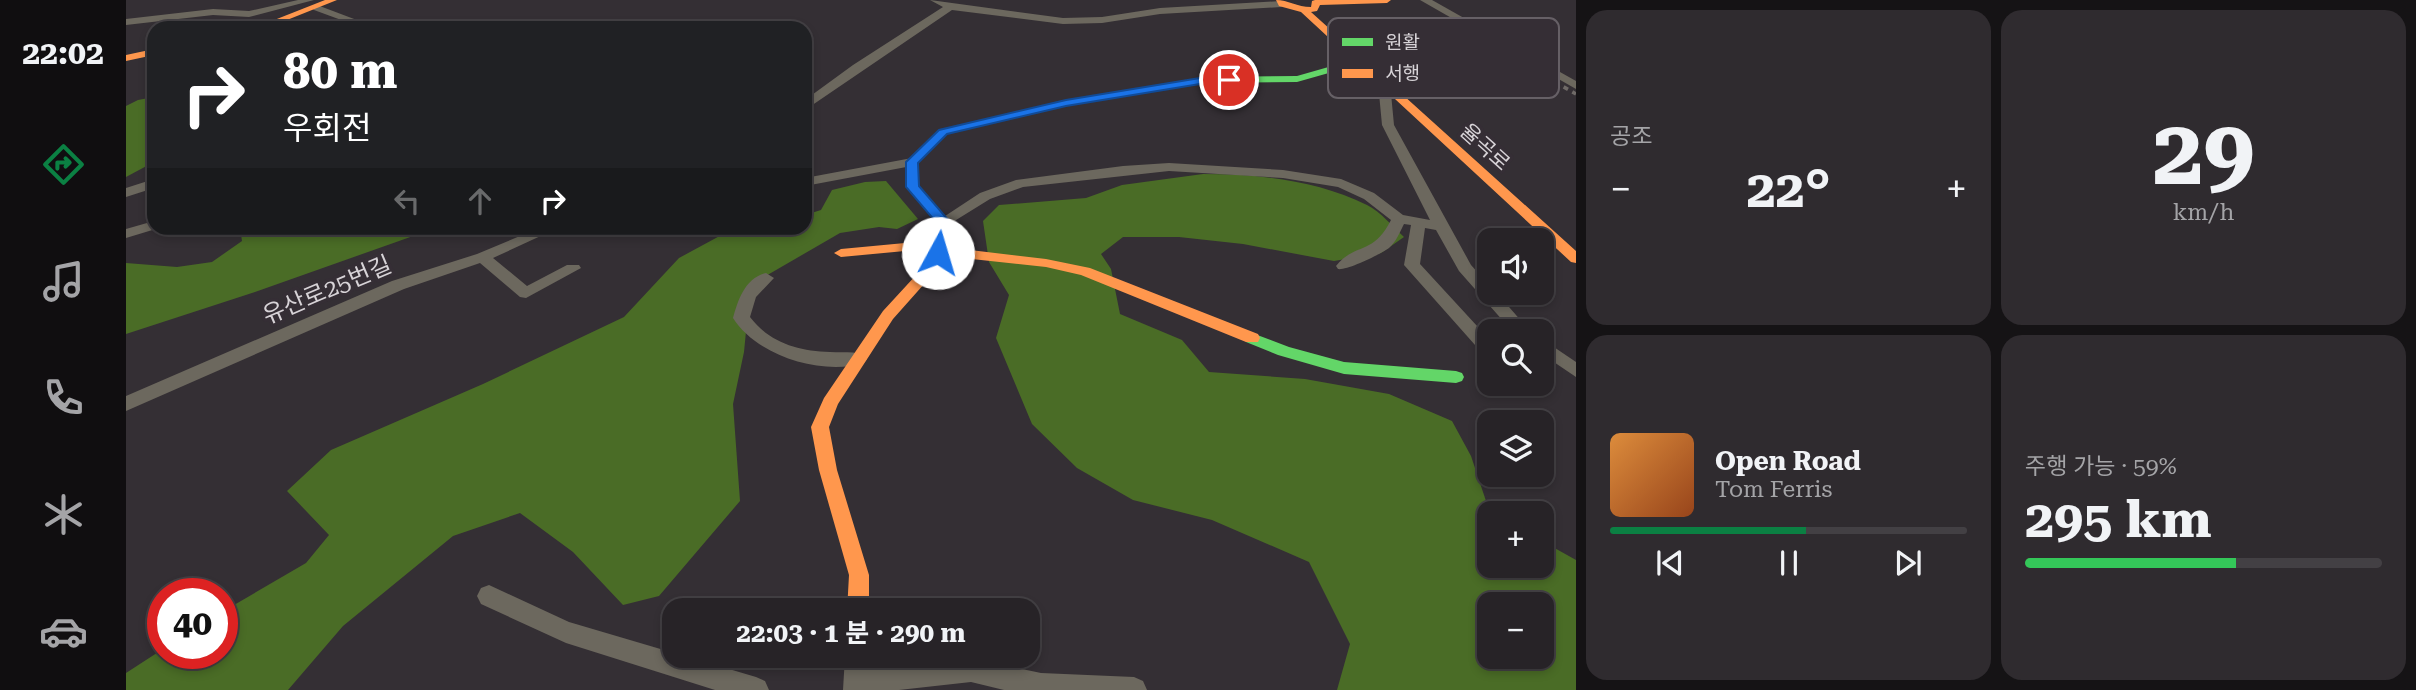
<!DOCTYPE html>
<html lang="ko">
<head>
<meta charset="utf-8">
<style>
	:root { --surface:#272327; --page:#2f2b2f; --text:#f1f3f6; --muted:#a4a4a7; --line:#434044; --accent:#0b8043 }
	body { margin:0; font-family:"Roboto Serif","Noto Sans KR",serif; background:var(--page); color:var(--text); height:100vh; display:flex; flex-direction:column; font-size:26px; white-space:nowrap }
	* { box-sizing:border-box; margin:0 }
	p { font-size:23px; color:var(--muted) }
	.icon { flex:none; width:38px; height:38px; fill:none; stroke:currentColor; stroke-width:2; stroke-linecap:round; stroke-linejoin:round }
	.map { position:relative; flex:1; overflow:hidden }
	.drawer { display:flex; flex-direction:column; gap:10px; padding:10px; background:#151315; width:840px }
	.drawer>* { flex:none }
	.banner { position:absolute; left:21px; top:21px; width:665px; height:214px; border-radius:21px; box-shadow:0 4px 10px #0003,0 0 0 2px var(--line); background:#202124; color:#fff; overflow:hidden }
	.buttons { position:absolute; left:1351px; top:228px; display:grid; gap:14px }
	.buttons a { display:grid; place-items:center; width:77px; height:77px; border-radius:14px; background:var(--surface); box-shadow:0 4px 10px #0003,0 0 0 2px var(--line); font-size:35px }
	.speed { position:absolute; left:21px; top:578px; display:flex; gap:14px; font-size:35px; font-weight:700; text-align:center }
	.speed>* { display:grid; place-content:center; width:91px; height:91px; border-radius:50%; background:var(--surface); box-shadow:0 4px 10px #0003,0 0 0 2px var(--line); line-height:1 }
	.speed .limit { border:10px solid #d22; background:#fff; color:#111 }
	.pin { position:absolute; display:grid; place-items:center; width:60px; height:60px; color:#fff; margin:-30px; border:4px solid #fff; border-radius:50%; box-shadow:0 2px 7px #0007 }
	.me { position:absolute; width:77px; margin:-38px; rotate:6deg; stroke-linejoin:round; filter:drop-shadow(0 0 5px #0008) }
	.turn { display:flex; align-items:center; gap:24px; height:147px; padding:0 21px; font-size:32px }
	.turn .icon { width:91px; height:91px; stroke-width:2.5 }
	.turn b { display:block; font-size:49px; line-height:60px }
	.lanes { display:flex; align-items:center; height:66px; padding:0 21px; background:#0003; justify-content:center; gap:35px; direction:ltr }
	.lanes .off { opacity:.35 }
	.big { font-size:52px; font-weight:700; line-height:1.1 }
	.drawer .tile { flex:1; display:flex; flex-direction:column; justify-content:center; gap:10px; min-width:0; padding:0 24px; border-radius:21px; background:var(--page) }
	.drawer .dial { align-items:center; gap:0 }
	.dial b { font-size:91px; line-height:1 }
	.song { display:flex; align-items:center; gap:21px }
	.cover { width:84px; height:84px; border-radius:10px; background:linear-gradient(135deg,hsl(30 70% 55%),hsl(20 70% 35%)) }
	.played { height:7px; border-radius:4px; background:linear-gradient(90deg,var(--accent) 55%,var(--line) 55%) }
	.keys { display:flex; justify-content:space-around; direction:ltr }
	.heat { display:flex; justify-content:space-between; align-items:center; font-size:38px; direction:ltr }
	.charge { height:10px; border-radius:5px; background:linear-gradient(90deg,#34c759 59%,var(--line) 0) }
	.drawer .tiles { flex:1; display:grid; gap:10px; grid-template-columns:repeat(2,1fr) }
	.trip { position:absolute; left:536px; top:598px; width:378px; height:70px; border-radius:21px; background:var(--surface); box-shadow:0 4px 10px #0003,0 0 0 2px var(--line); font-weight:700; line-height:70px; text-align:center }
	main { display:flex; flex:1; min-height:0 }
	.tab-bar { display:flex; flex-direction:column; width:126px; justify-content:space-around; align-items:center; background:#100e10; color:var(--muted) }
	.tab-bar .icon { width:49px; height:49px }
	.tab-bar .active { color:var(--accent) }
	.tab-bar b { font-size:32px; color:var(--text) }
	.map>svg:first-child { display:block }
</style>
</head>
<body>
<main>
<nav class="tab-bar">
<b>22:02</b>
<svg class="icon active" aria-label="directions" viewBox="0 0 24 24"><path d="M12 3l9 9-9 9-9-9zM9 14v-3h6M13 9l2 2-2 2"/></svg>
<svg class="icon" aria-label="music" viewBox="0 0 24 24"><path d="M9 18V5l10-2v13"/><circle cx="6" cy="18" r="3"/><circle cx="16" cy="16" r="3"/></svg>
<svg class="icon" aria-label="phone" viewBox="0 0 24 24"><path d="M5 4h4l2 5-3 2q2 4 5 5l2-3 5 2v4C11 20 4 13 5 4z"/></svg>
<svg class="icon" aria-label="climate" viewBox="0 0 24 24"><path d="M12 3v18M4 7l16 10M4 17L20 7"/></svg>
<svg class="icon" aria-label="car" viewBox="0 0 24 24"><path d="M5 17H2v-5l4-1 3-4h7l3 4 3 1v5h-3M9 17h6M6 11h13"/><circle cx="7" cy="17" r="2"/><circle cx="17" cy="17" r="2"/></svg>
</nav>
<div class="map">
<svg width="1450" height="690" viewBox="0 0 1450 690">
	<rect width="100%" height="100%" fill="#342f34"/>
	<g fill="#4a6c26" fill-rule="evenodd">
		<polygon points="28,97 28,162 0,177 0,106 12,100"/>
		<path d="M 1077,174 C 1133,174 1191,180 1241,205 C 1255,212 1267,227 1278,237 L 1255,253 L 1208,261 L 1117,244 L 1053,237 L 997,237 L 975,254 L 985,269 L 994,314 L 1056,340 L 1083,372 L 1179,379 L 1263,394 L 1326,421 L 1345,456 L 1364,513 L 1363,565 L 1416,565 L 1416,541 L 1450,560 L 1450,690 L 1211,690 L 1224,644 L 1183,562 L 1086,520 L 1007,500 L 951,468 L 906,424 L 870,338 L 883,295 L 863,262 L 857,221 L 873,205 L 960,198 L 996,185 ZM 1363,604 L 1416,604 L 1416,656 L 1363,656 Z"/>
		<polygon points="760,181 792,219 771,229 753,227 714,233 638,277 623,301 618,352 607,404 614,501 533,596 497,605 447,552 394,513 327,536 217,626 162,690 0,690 0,673 37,649 37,653 96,653 96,612 180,563 203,535 161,491 205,450 357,384 498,317 553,258 601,232 624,228 679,228 679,215 695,210 706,190 739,182"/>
		<polygon points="114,228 294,228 290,235 129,292 0,334 0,263 51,267 86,262 116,241"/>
	</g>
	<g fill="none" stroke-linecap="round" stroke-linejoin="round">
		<g fill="#6c685e" fill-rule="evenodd">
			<polygon points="172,0 188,0 123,17 87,15 0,25 0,19 87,9 123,11"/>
			<polygon points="804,0 937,18 976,17 1034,8 1155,1 1160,4 1155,7 1034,14 976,23 937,24 826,10 679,110 679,100 727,65 817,7"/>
			<polygon points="1294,0 1306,0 1450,81 1450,89"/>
			<polygon points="191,5 252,28 237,28 188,10 186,8"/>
			<path d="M 1258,80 L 1264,83 L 1268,125 L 1345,265 L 1363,285 L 1363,292 L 1370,292 L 1404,331 L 1386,331 L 1333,271 L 1310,230 L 1299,228 L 1294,264 L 1363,339 L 1363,356 L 1357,354 L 1278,265 L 1285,225 L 1278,224 C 1274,232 1270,242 1263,248 C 1255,254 1220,271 1212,269 L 1210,266 C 1229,242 1247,256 1265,220 L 1238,199 L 1212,187 L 1157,178 L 1043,171 L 897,187 L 864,199 L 822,225 L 817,226 L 810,222 L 854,193 L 890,180 L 997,166 L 1043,163 L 1157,170 L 1215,179 L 1248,193 L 1277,215 L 1304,220 L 1256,125 L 1252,83 Z"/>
			<polygon points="786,158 791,159 791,165 679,186 679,178"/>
			<polygon points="28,179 28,188 0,197 0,188"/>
			<polygon points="28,221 28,228 33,228 0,238 0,229"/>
			<polygon points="413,228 432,228 367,258 401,286 441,265 453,265 455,268 400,298 394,297 354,263 278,289 0,411 0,396 266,281 351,254"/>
			<path d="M 640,273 L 648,278 L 630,297 L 624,317 C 644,343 672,351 704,352 C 716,353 727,351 738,355 L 741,359 L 738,363 C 696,376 631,356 607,318 C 612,300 619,278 640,273 Z"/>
			<polygon points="1416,339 1450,362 1450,377 1416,354"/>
			<polygon points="363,585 443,622 548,653 548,656 559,656 630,677 639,681 643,690 589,690 440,643 355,604 351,596 355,588"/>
			<polygon points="719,656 743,656 743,668 845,658 915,673 1008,677 1017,681 1021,690 878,690 845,682 773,690 717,690"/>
		</g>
		<g fill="#63d668" fill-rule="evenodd">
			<polygon points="1234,58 1238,59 1238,63 1171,82 1080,83 940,106 834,131 828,128 940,100 1080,77 1171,76"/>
			<polygon points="1126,333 1163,347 1218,362 1330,371 1336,373 1338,377 1336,381 1330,383 1218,374 1152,355 1120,342 1118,338 1120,334"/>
		</g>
		<g fill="#ff974d" fill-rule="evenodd">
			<polygon points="199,0 211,0 141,28 128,28"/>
			<path d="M 1150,0 C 1162,0 1171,7 1185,7 L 1186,1 L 1189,0 L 1265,0 L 1261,3 L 1194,5 L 1191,11 L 1185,12 L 1450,251 L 1450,263 L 1445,262 L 1175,12 L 1153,6 Z"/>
			<polygon points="28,49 28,55 0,61 0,55"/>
			<polygon points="834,125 838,126 838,130 821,134 792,163 792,186 824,222 819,247 920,259 964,268 1132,334 1134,338 1132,342 1120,342 955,275 920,267 818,256 815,265 767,319 712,404 703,427 711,470 743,575 743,611 721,611 723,575 693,470 685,427 698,398 757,311 803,261 804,254 779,251 715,257 708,253 715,249 779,243 806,246 810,222 780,187 780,162 813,130"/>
		</g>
		<polyline stroke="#6f6a67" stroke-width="3.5" stroke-dasharray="5 5" stroke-linecap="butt" points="1325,22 1450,94"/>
	</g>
	<polygon fill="#1a73e8" stroke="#114b97" stroke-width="2" points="1080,77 1103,77 1108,80 1103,83 1080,83 940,106 821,134 792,163 793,186 824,222 819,253 812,257 805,253 810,222 780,187 780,162 813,130 940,100"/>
	<g text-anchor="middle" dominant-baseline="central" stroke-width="7" stroke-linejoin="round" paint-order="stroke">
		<g font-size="21" fill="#d7d3d7" stroke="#352e35">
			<text transform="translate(1359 147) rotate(42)">율곡로</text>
		</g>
		<g font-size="24" fill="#d7d3d7" stroke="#352e35">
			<text transform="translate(201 290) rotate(-23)">유산로25번길</text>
		</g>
	</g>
	<rect x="1202" y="18" width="231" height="80" rx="10" fill="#352e35" stroke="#666066" stroke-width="2"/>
	<rect x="1216" y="38" width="31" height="8" fill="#63d668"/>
	<rect x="1216" y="69" width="31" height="9" fill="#ff974d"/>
	<g font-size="19" fill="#d7d3d7">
		<text x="1259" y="49">원활</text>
		<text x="1259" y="80">서행</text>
	</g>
</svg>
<div class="buttons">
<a><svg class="icon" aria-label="sound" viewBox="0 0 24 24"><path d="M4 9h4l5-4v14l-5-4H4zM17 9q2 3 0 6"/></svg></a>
<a><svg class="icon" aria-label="search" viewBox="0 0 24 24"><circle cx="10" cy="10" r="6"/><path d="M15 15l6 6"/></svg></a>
<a><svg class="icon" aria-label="layers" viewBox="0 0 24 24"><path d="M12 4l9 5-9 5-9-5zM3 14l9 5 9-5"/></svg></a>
<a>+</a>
<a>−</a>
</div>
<div class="speed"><div class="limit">40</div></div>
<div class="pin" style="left:1103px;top:80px;background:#d93025"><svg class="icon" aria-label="arrive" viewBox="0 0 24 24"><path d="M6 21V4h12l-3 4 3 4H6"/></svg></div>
<svg class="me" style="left:812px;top:253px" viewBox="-20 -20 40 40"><circle r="19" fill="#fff"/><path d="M0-13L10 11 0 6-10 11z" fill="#1a73e8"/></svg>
<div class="trip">22:03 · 1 분 · 290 m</div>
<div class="banner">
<div class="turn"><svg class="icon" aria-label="right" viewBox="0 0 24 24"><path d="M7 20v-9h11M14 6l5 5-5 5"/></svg><div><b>80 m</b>우회전</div></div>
<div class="lanes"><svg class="icon off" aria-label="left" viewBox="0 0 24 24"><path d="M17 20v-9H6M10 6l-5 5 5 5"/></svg><svg class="icon off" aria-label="ahead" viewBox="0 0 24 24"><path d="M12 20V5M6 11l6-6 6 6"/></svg><svg class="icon" aria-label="right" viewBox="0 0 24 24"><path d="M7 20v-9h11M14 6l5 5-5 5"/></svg></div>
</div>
</div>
<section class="drawer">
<div class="tiles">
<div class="tile"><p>공조</p>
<div class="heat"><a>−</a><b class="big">22°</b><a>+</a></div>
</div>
<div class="tile dial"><b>29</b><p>km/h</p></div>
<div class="tile">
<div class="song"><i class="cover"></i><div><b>Open Road</b><p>Tom Ferris</p></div></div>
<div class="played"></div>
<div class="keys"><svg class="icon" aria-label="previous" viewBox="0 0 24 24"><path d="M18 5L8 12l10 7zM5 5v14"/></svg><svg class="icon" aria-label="pause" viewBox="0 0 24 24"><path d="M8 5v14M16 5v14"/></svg><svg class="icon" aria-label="next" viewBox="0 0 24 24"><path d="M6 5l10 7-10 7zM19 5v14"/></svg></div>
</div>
<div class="tile"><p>주행 가능 · 59%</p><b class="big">295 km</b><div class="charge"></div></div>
</div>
</section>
</main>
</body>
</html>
